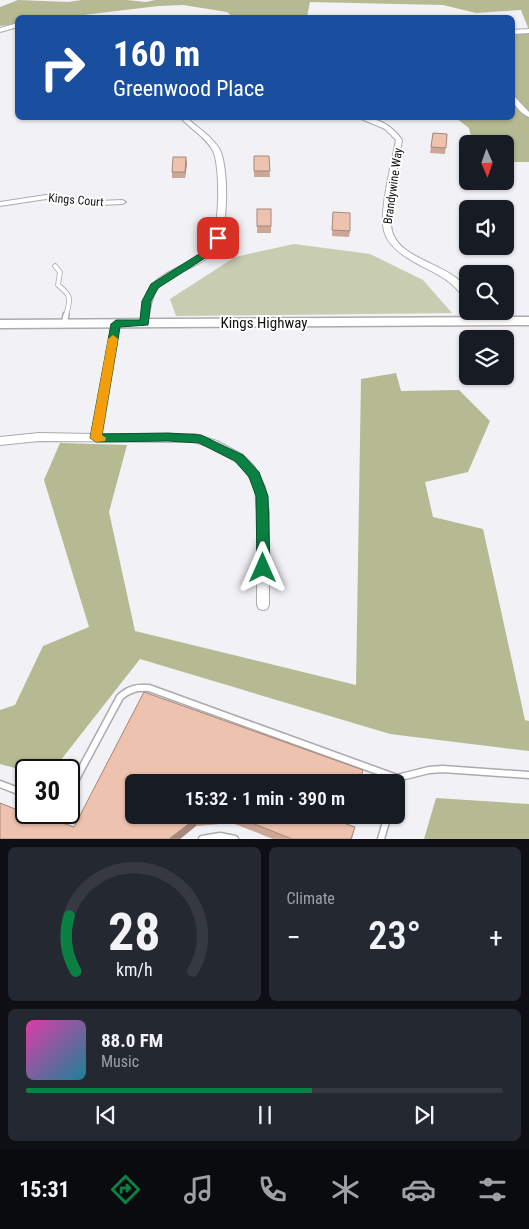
<!DOCTYPE html>
<html lang="en">
<head>
<meta charset="utf-8">
<style>
	:root { --surface:#171b24; --page:#242831; --text:#f1f3f6; --muted:#9ea1a6; --line:#363941; --accent:#0b8043 }
	body { margin:0; font-family:"Roboto Condensed",sans-serif; background:var(--page); color:var(--text); height:100vh; display:flex; flex-direction:column; font-size:19px; white-space:nowrap }
	* { box-sizing:border-box; margin:0 }
	p { font-size:16px; color:var(--muted) }
	.icon { flex:none; width:28px; height:28px; fill:none; stroke:currentColor; stroke-width:2; stroke-linecap:round; stroke-linejoin:round }
	.map { position:relative; height:839px; overflow:hidden }
	.side { display:flex; flex-direction:column; gap:8px; padding:8px; background:#0d0f14; flex:1 }
	.side>* { flex:none }
	.top-card { position:absolute; left:15px; top:15px; width:500px; height:105px; border-radius:8px; box-shadow:0 1px 4px #0004; background:#1a4fa0; color:#fff; overflow:hidden }
	.needle { width:32px; rotate:178deg }
	.buttons { position:absolute; left:459px; top:135px; display:grid; gap:10px }
	.buttons a { display:grid; place-items:center; width:55px; height:55px; border-radius:8px; background:var(--surface); box-shadow:0 1px 4px #0004; font-size:25px }
	.speed { position:absolute; left:15px; top:759px; display:flex; gap:10px; font-size:25px; font-weight:700; text-align:center }
	.speed>* { display:grid; place-content:center; width:65px; height:65px; border-radius:50%; background:var(--surface); box-shadow:0 1px 4px #0004; line-height:1 }
	.speed .limit { border:2px solid #111; border-radius:8px; background:#fff; color:#111 }
	.pin { position:absolute; display:grid; place-items:center; width:42px; height:42px; color:#fff; margin:-21px; border-radius:10px; box-shadow:0 2px 8px #0006 }
	.me { position:absolute; width:55px; margin:-28px; rotate:0deg; stroke-linejoin:round; filter:drop-shadow(0 0 4px #0008) }
	.turn { display:flex; align-items:center; gap:18px; height:105px; padding:0 15px; font-size:22px }
	.turn .icon { width:65px; height:65px; stroke-width:2.5 }
	.turn b { display:block; font-size:35px; line-height:42px }
	.big { font-size:38px; font-weight:600; line-height:1.1 }
	.side .card { flex:1; display:flex; flex-direction:column; justify-content:center; gap:8px; min-width:0; padding:0 18px; border-radius:8px; background:var(--page) }
	.side .dial { align-items:center; gap:0 }
	.dial svg { height:130px; overflow:visible; fill:none; stroke:var(--line); stroke-width:7; stroke-linecap:round; text-anchor:middle }
	.dial text { fill:var(--text); stroke:none }
	.song { display:flex; align-items:center; gap:15px }
	.cover { width:60px; height:60px; border-radius:8px; background:linear-gradient(135deg,hsl(320 70% 55%),hsl(190 70% 35%)) }
	.played { height:5px; border-radius:2px; background:linear-gradient(90deg,var(--accent) 60%,var(--line) 60%) }
	.keys { display:flex; justify-content:space-around; direction:ltr }
	.heat { display:flex; justify-content:space-between; align-items:center; font-size:28px; direction:ltr }
	.side .tiles { flex:1; display:grid; gap:8px; grid-template-columns:1fr 1fr }
	.card:last-child { grid-column:span 2 }
	.trip { position:absolute; left:125px; top:774px; width:280px; height:50px; border-radius:8px; background:var(--surface); box-shadow:0 1px 4px #0004; font-weight:600; line-height:50px; text-align:center }
	.tabs { display:flex; height:80px; justify-content:space-around; align-items:center; background:#090b0e; color:var(--muted) }
	.tabs .icon { width:35px; height:35px }
	.tabs .current { color:var(--accent) }
	.tabs b { font-size:22px; color:var(--text) }
	.map>svg:first-child { display:block }
</style>
</head>
<body>
<div class="map">
<svg width="529" height="839" viewBox="0 0 529 839">
	<rect width="100%" height="100%" fill="#f1f1f6"/>
	<polygon fill="#c8ccb1" points="294,244 370,254 423,280 452,313 176,316 170,299 235,257"/>
	<g fill="#b5ba92">
		<polygon points="18,0 68,2 82,0 127,0 146,2 155,0 529,0 529,30 521,10 476,13 443,5 310,2 307,17 233,17 227,12 183,5 158,6 67,17 18,18 17,24 0,26 0,7"/>
		<polygon points="529,32 529,162 505,162 505,144 473,144 469,128 456,118 512,118 513,33"/>
		<polygon points="396,373 401,391 459,390 490,421 468,472 425,482 433,517 483,529 525,720 529,721 529,751 390,734 140,659 53,770 26,771 0,764 0,710 15,705 43,646 89,627 44,480 60,443 127,445 109,512 135,631 356,685 361,379"/>
		<polygon points="436,798 529,804 529,839 424,839"/>
	</g>
	<g fill="none" stroke-linecap="round" stroke-linejoin="round">
		<g stroke="#ababaf" stroke-width="5.5">
			<path id="service-far2" d="M 55,266 L 60,272 L 58,285 C 73,297 70,299 66,316"/>
		</g>
		<g stroke="#ababaf" stroke-width="8">
			<polyline id="service-far1" points="64,324 66,315"/>
		</g>
		<g stroke="#ababaf" stroke-width="9">
			<g id="service">
				<polyline points="0,784 26,794"/>
				<path d="M 69,792 L 120,697 C 129,689 137,687 149,688 L 397,778 L 429,770 L 443,769 L 529,775"/>
				<polyline points="202,839 220,836 235,839"/>
				<polyline points="381,839 388,815"/>
			</g>
		</g>
		<g stroke="#ababaf" stroke-width="2">
			<g id="minor">
				<polygon points="18,23 18,27 0,32 0,28"/>
				<polygon points="529,29 529,33 512,34 512,30"/>
				<path d="M 512,94 L 529,112 L 529,117 C 520,113 512,104 512,94 Z"/>
				<path d="M 181,118 L 187,118 C 198,128 213,137 220,150 C 229,169 229,236 214,252 C 208,259 200,263 192,267 C 159,283 152,285 148,323 L 144,326 L 140,323 C 144,285 152,280 185,264 C 193,260 202,256 208,249 C 220,236 221,167 213,151 C 206,137 190,129 181,118 Z"/>
				<path d="M 359,118 C 376,116 393,126 402,140 C 399,163 387,211 392,231 C 401,265 468,264 468,300 L 465,299 C 451,279 436,274 416,263 C 403,256 388,246 384,231 C 379,211 392,162 396,140 L 385,129 Z"/>
				<polygon points="46,195 98,201 122,200 126,202 122,204 98,205 46,199 0,206 0,202"/>
				<polygon points="468,311 476,311 479,321 478,323 472,323"/>
				<polygon points="116,321 120,324 102,434 195,434 217,441 243,455 254,466 265,487 269,512 269,605 267,609 263,610 259,609 257,605 257,512 255,487 246,472 235,461 209,447 195,442 39,441 0,445 0,437 39,433 92,434 112,324"/>
			</g>
		</g>
		<g stroke="#ababaf" stroke-width="3">
			<polygon id="tertiary" points="529,317 529,325 0,328 0,320"/>
		</g>
		<use href="#service-far2" stroke="#fff" stroke-width="4"/>
		<use href="#service-far1" stroke="#fff" stroke-width="5"/>
		<use href="#service" stroke="#fff" stroke-width="6"/>
		<use href="#minor" fill="#fff" fill-rule="evenodd"/>
		<use href="#tertiary" fill="#fff" fill-rule="evenodd"/>
	</g>
	<g fill="#cca796">
		<polygon points="433,133 447,134 445,154 430,153"/>
		<polygon points="269,156 270,177 254,177 254,171"/>
		<polygon points="187,163 185,178 172,178 172,172"/>
		<rect x="257" y="209" width="14" height="24"/>
		<polygon points="333,212 350,231 349,237 332,236"/>
		<polygon points="144,692 363,770 360,782 134,782 134,815 350,815 347,824 355,827 352,839 273,839 232,823 196,826 180,839 0,839 0,803 25,813 26,811 26,812 38,812 42,814 43,812 65,812 66,816 63,823 74,827"/>
	</g>
	<g fill="#a6887a">
		<polygon points="186,157 187,163 185,178 185,172"/>
		<polygon points="61,812 65,812 66,816 60,828 57,821"/>
		<polygon points="195,819 196,826 180,839 169,839"/>
	</g>
	<g fill="#edc2af" stroke="#a6887a">
		<polygon points="433,133 447,134 446,148 431,147"/>
		<polygon points="254,156 269,156 270,171 254,171"/>
		<polygon points="173,157 186,157 185,172 172,172"/>
		<rect x="257" y="209" width="14" height="17"/>
		<polygon points="333,212 350,213 350,231 332,230"/>
		<polygon points="144,692 363,770 359,782 134,782 134,815 349,815 346,824 355,827 351,839 292,839 232,815 195,819 169,839 0,839 0,803 25,813 26,811 26,812 38,812 42,814 43,812 61,812 57,821 74,827"/>
	</g>
	<polygon fill="#0b8043" stroke="#07532c" points="215,236 221,236 222,238 213,253 158,288 151,301 148,325 120,327 102,434 168,433 201,435 243,455 259,472 268,496 270,568 268,572 263,573 259,572 257,568 256,496 249,477 235,461 199,443 168,441 96,442 90,438 111,324 116,320 140,320 142,301 151,284 207,249"/>
	<polygon fill="#f59e0b" points="113,335 118,339 102,435 106,438 105,441 96,442 90,438 108,339"/>
	<g text-anchor="middle" dominant-baseline="central" stroke-width="4" stroke-linejoin="round" paint-order="stroke">
		<g font-size="12" fill="#121213" stroke="#fff">
			<text transform="translate(393 186) rotate(-82)">Brandywine Way</text>
			<text transform="translate(76 200) rotate(5)">Kings Court</text>
		</g>
		<g font-size="15" fill="#121213" stroke="#fff">
			<text x="264" y="323">Kings Highway</text>
		</g>
	</g>
</svg>
<div class="buttons">
<a><svg class="needle" viewBox="-14 -14 28 28"><path d="M0-13l5 13h-10z" fill="#e53935"/><path d="M0 13l5-13h-10z" fill="#9ea1a6"/></svg></a>
<a><svg class="icon" aria-label="sound" viewBox="0 0 24 24"><path d="M4 9h4l5-4v14l-5-4H4zM17 9q2 3 0 6"/></svg></a>
<a><svg class="icon" aria-label="search" viewBox="0 0 24 24"><circle cx="10" cy="10" r="6"/><path d="M15 15l6 6"/></svg></a>
<a><svg class="icon" aria-label="layers" viewBox="0 0 24 24"><path d="M12 4l9 5-9 5-9-5zM3 14l9 5 9-5"/></svg></a>
</div>
<div class="speed"><div class="limit">30</div></div>
<div class="pin" style="left:218px;top:238px;background:#d93025"><svg class="icon" aria-label="arrive" viewBox="0 0 24 24"><path d="M6 21V4h12l-3 4 3 4H6"/></svg></div>
<svg class="me" style="left:263px;top:568px" viewBox="-20 -20 40 40"><path d="M0-17L14 15 0 8-14 15z" fill="#0b8043" stroke="#fff" stroke-width="4"/></svg>
<div class="trip">15:32 · 1 min · 390 m</div>
<div class="top-card">
<div class="turn"><svg class="icon" aria-label="right" viewBox="0 0 24 24"><path d="M7 20v-9h11M14 6l5 5-5 5"/></svg><div><b>160 m</b>Greenwood Place</div></div>
</div>
</div>
<section class="side">
<div class="tiles">
<div class="card dial"><svg viewBox="0 0 100 80">
<path d="M14 69A42 42 0 1 1 86 69"/>
<path d="M14 69A42 42 0 0 1 10 35" stroke="#0b8043"/>
<text x="50" y="56" font-size="32" font-weight="700">28</text>
<text x="50" y="72" font-size="11">km/h</text>
</svg></div>
<div class="card"><p>Climate</p>
<div class="heat"><a>−</a><b class="big">23°</b><a>+</a></div>
</div>
<div class="card">
<div class="song"><i class="cover"></i><div><b>88.0 FM</b><p>Music</p></div></div>
<div class="played"></div>
<div class="keys"><svg class="icon" aria-label="previous" viewBox="0 0 24 24"><path d="M18 5L8 12l10 7zM5 5v14"/></svg><svg class="icon" aria-label="pause" viewBox="0 0 24 24"><path d="M8 5v14M16 5v14"/></svg><svg class="icon" aria-label="next" viewBox="0 0 24 24"><path d="M6 5l10 7-10 7zM19 5v14"/></svg></div>
</div>
</div>
</section>
<nav class="tabs">
<b>15:31</b>
<svg class="icon current" aria-label="directions" viewBox="0 0 24 24"><path d="M12 3l9 9-9 9-9-9zM9 14v-3h6M13 9l2 2-2 2"/></svg>
<svg class="icon" aria-label="music" viewBox="0 0 24 24"><path d="M9 18V5l10-2v13"/><circle cx="6" cy="18" r="3"/><circle cx="16" cy="16" r="3"/></svg>
<svg class="icon" aria-label="phone" viewBox="0 0 24 24"><path d="M5 4h4l2 5-3 2q2 4 5 5l2-3 5 2v4C11 20 4 13 5 4z"/></svg>
<svg class="icon" aria-label="climate" viewBox="0 0 24 24"><path d="M12 3v18M4 7l16 10M4 17L20 7"/></svg>
<svg class="icon" aria-label="car" viewBox="0 0 24 24"><path d="M5 17H2v-5l4-1 3-4h7l3 4 3 1v5h-3M9 17h6M6 11h13"/><circle cx="7" cy="17" r="2"/><circle cx="17" cy="17" r="2"/></svg>
<svg class="icon" aria-label="filters" viewBox="0 0 24 24"><path d="M4 7h16M4 17h16"/><circle cx="9" cy="7" r="2"/><circle cx="15" cy="17" r="2"/></svg>
</nav>
</body>
</html>
